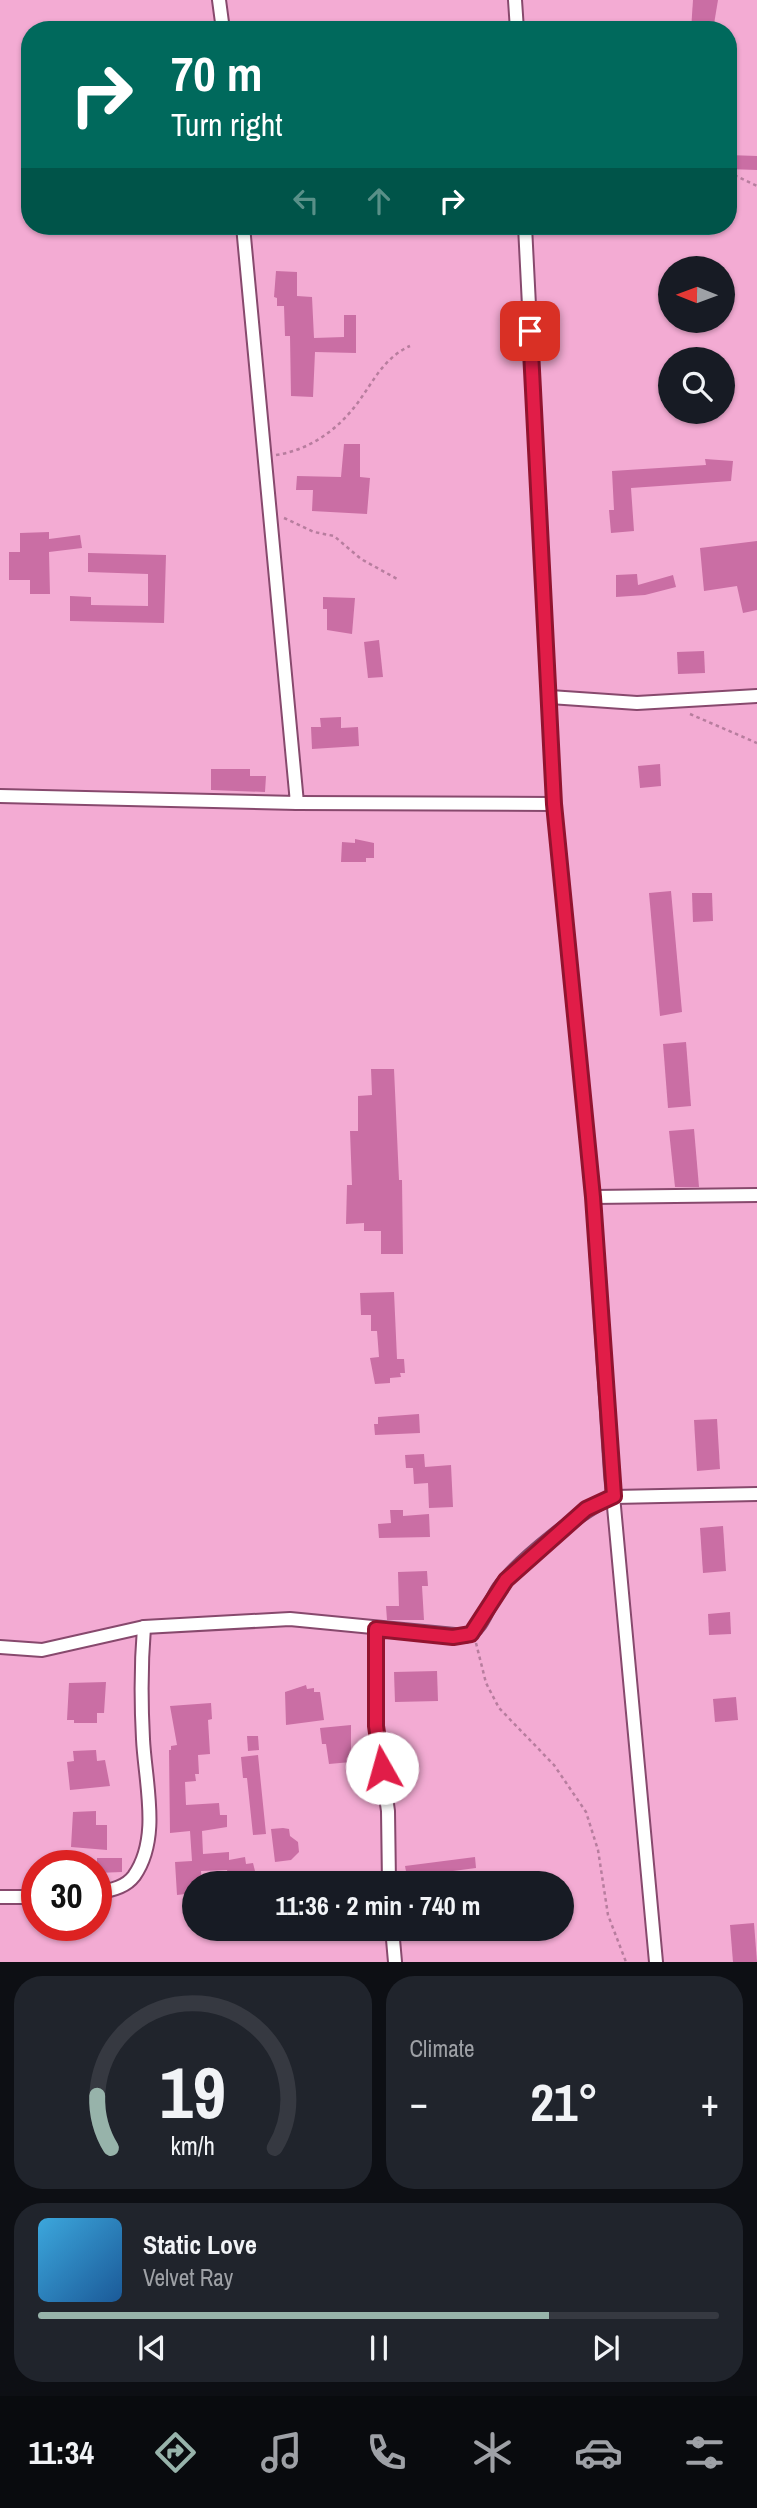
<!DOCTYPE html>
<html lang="en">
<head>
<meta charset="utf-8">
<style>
	:root { --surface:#171b24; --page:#20242c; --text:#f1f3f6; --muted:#9ea1a6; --line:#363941; --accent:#97b3aa }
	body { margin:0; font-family:"Archivo Narrow",sans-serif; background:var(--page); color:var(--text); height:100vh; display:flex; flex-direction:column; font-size:26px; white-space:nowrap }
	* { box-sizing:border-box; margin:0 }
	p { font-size:23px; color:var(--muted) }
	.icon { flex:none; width:38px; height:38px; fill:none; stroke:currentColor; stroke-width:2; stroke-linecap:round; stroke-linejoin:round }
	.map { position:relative; height:1962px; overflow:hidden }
	.details { display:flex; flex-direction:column; gap:14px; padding:14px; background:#0d0f14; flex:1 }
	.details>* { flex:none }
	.guide { position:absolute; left:21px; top:21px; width:716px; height:214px; border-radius:28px; box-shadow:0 2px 5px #0004; background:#00695c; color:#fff; overflow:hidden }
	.needle { width:46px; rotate:271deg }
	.buttons { position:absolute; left:658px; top:256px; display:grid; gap:14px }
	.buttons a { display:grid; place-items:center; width:77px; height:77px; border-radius:50%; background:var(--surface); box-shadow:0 2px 5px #0004; font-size:35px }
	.speed { position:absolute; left:21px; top:1850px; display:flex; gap:14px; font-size:35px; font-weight:700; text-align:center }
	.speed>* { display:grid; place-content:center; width:91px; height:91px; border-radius:50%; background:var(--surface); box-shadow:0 2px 5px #0004; line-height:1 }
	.speed .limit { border:10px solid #d22; background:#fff; color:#111 }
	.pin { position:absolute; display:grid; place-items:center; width:60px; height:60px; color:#fff; margin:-30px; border-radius:14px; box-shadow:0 4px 10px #0006 }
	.me { position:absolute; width:77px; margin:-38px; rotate:353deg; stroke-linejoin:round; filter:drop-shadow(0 0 5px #0008) }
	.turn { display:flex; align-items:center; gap:24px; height:147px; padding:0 35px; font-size:32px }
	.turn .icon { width:91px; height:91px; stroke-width:2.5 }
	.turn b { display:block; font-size:49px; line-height:60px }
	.lanes { display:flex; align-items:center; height:66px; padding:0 35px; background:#0003; justify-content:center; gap:35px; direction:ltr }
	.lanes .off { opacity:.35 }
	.big { font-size:52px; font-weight:700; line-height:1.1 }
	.details .card { flex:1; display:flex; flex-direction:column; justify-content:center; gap:10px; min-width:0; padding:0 24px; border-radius:28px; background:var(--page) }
	.details .dial { align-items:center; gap:0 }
	.dial svg { height:182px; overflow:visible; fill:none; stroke:var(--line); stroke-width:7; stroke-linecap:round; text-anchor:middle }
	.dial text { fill:var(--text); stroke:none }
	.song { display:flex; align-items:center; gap:21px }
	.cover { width:84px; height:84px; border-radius:10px; background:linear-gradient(135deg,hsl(200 70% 55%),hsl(210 70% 35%)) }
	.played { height:7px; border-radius:4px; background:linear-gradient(90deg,var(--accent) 75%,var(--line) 75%) }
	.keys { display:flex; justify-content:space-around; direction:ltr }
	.heat { display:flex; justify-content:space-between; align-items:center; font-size:38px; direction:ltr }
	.details .tiles { flex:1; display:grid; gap:14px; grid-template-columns:1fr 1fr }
	.card:last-child { grid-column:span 2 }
	.trip { position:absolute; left:182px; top:1871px; width:392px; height:70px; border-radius:35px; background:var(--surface); box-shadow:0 2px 5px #0004; font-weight:700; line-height:70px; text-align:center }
	.tabs { display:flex; height:112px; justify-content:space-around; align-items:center; background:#090b0e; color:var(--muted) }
	.tabs .icon { width:49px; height:49px }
	.tabs .selected { color:var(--accent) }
	.tabs b { font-size:32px; color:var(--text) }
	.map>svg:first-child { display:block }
</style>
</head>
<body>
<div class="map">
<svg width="757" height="1962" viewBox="0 0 757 1962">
	<rect width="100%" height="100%" fill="#f3abd3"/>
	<g fill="#ca6ea4">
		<polygon points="693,0 718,0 713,30 691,30"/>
		<polygon points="728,155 757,156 757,170 728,169"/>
		<polygon points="276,271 297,272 297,296 312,297 314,338 344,337 344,315 356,315 356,353 315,352 313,397 291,396 290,336 285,336 284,306 277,306 277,298 274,297"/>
		<polygon points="344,444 360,444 360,477 370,478 367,514 312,511 313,490 296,490 297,476 341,477"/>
		<polygon points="705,459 733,461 731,481 631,488 634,531 611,533 609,510 614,510 612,471 706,465"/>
		<polygon points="49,532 49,539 80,535 82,548 49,552 50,594 30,594 30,580 9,580 9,552 20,552 20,533"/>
		<polygon points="757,541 757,610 743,613 737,586 704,591 700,548"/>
		<polygon points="88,553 166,555 164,623 70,621 70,596 91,597 91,605 148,606 148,574 88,572"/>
		<polygon points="637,574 638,585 673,575 676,587 645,595 616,597 616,575"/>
		<polygon points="323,597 355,598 352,634 327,630 327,609 323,609"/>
		<polygon points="379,640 383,677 368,678 364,642"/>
		<polygon points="704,651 705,673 678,674 677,652"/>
		<polygon points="341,717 341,728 358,727 359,746 312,749 311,727 321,727 320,718"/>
		<polygon points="660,764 661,786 640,788 638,766"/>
		<polygon points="211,769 250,769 250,776 266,776 265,792 211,790"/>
		<polygon points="355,839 374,843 374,858 366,858 366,862 341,862 342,842 355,843"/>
		<polygon points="671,891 682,1012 660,1016 649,893"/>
		<polygon points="692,893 712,893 713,921 693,922"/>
		<polygon points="686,1042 691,1106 668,1108 663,1044"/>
		<polygon points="371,1069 394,1069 399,1180 402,1180 403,1254 381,1254 381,1231 364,1231 364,1223 346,1224 347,1185 352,1185 350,1131 358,1131 358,1096 372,1095"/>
		<polygon points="694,1129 699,1187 675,1187 669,1131"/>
		<polygon points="394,1292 397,1359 404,1359 405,1373 400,1373 401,1377 390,1378 390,1383 375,1384 370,1358 379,1357 377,1331 371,1331 371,1315 361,1315 360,1293"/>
		<polygon points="419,1414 420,1433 375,1435 374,1424 378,1424 378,1417"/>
		<polygon points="717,1419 720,1469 697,1471 694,1420"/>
		<polygon points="424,1454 425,1467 451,1465 453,1507 429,1508 428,1483 414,1484 413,1468 406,1468 405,1455"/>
		<polygon points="390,1510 403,1510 403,1516 429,1514 430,1537 379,1538 378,1524 391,1523"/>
		<polygon points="723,1526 726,1571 703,1573 700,1528"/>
		<polygon points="427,1571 428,1586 422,1586 424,1620 387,1620 386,1606 399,1606 398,1572"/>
		<polygon points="730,1612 731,1634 709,1635 708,1614"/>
		<polygon points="437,1671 438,1701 395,1702 394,1672"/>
		<polygon points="106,1682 104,1713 97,1713 97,1723 74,1723 74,1720 67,1720 69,1683"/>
		<polygon points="306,1685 307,1689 314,1688 314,1692 320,1692 324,1720 286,1725 285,1692"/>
		<polygon points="736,1697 738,1720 715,1722 713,1699"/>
		<polygon points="211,1703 212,1719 208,1720 210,1754 198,1755 199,1774 195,1774 196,1781 185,1782 186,1805 219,1803 220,1815 227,1815 227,1827 202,1831 203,1854 229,1852 229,1860 245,1857 246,1864 253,1863 258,1883 245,1883 244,1879 230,1882 227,1870 201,1871 202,1883 194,1883 194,1893 177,1895 175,1862 192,1861 190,1831 170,1833 169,1750 171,1750 171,1746 177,1745 170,1706"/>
		<polygon points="351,1725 351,1762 329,1764 326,1744 322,1744 320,1728"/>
		<polygon points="247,1736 258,1736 259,1750 248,1751"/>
		<polygon points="96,1750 97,1761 105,1760 110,1786 70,1790 67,1762 74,1761 73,1751"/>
		<polygon points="258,1755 266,1834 253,1835 247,1778 243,1778 241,1757"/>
		<polygon points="96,1811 96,1825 107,1825 107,1850 71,1847 73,1812"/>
		<polygon points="283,1828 289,1829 290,1836 298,1842 299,1852 291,1860 275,1862 271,1829"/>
		<polygon points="475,1857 476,1868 407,1877 405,1866"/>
		<polygon points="97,1858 122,1858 122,1872 97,1873"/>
		<polygon points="754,1923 757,1962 733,1962 730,1925"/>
		<polygon points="249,1928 286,1928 287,1932 253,1941"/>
	</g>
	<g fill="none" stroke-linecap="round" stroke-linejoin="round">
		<g stroke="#87496d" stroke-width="16">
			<g id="street">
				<polyline points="219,0 223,30"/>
				<polyline points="515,0 517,30"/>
				<polyline points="525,226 554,804 593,1197 611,1474 656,1962"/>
				<polyline points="550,697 637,703 757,696"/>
				<polyline points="0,796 297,803 243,226"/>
				<polyline points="297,803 554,804"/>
				<polyline points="593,1197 757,1195"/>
				<polyline points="375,1629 376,1726 388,1811 389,1883"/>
				<path d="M 0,1647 L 42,1650 L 144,1627 L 290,1619 L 465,1636 C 483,1631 489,1602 499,1588 C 517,1562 585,1507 614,1497 L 757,1494"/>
				<path d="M 96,1892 C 110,1891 125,1888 134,1876 C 161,1838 145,1782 143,1739 C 141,1702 141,1664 144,1627"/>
				<polyline points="0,1897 37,1897"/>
				<polyline points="392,1928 395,1962"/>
			</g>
		</g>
		<g stroke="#b77d9e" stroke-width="2.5" stroke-dasharray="3.5 3.5" stroke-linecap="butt">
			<polyline points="728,172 757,186"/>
			<path d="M 276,455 C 310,450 339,429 359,401 C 374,380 385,357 410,346"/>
			<polyline points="284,518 314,532 334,536 361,559 399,580"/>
			<polyline points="690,714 757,743"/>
			<polyline points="476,1643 486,1683 499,1708 554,1765 586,1812 598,1850 608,1915 626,1962"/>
		</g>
		<use href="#street" stroke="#fff" stroke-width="12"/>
	</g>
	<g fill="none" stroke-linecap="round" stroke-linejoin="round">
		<g stroke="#92132f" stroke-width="18">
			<polyline id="route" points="382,1768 376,1726 376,1629 453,1637 471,1634 506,1580 586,1509 614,1496 593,1197 554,804 530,331"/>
		</g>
		<use href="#route" stroke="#e11d48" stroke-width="12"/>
	</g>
</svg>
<div class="buttons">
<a><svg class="needle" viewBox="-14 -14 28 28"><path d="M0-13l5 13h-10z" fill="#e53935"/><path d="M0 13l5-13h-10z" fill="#9ea1a6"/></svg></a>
<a><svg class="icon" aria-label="search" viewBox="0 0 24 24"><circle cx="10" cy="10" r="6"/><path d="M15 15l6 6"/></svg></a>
</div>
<div class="speed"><div class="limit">30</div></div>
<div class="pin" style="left:530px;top:331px;background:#d93025"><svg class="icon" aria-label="arrive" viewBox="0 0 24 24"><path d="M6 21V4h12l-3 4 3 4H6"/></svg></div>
<svg class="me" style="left:382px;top:1768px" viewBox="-20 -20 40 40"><circle r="19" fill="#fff"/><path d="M0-13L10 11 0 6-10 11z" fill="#e11d48"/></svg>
<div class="trip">11:36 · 2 min · 740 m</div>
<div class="guide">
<div class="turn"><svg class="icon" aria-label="right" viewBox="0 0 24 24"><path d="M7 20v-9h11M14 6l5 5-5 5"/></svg><div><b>70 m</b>Turn right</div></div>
<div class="lanes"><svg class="icon off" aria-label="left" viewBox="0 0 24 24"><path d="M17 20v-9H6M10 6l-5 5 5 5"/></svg><svg class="icon off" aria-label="ahead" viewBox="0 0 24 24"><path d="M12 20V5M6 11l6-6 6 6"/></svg><svg class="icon" aria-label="right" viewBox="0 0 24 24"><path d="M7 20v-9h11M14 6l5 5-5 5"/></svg></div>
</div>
</div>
<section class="details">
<div class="tiles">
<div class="card dial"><svg viewBox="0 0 100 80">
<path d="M14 69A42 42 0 1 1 86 69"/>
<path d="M14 69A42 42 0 0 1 8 46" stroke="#97b3aa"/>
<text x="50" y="56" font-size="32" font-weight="700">19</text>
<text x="50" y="72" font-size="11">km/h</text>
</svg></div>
<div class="card"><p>Climate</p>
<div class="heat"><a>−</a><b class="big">21°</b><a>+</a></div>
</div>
<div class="card">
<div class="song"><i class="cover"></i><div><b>Static Love</b><p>Velvet Ray</p></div></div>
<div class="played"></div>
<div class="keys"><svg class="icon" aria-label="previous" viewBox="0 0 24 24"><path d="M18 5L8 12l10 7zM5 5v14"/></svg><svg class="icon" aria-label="pause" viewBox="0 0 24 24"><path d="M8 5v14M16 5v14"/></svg><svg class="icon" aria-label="next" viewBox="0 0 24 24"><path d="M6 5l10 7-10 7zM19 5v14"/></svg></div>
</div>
</div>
</section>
<nav class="tabs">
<b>11:34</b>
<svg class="icon selected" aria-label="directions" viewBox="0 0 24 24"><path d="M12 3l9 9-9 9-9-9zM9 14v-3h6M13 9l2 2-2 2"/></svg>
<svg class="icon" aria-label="music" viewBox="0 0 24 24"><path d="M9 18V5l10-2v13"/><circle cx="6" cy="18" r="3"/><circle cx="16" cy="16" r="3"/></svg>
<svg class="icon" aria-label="phone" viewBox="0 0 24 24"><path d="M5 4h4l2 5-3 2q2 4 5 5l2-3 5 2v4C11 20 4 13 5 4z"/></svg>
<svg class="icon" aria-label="climate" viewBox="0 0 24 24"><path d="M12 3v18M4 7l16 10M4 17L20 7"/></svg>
<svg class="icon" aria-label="car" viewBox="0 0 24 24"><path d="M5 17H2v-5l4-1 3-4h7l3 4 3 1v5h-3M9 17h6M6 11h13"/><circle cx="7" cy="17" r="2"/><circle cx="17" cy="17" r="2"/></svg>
<svg class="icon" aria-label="filters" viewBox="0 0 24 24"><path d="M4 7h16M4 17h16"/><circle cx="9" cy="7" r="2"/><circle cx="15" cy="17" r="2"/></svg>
</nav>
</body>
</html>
